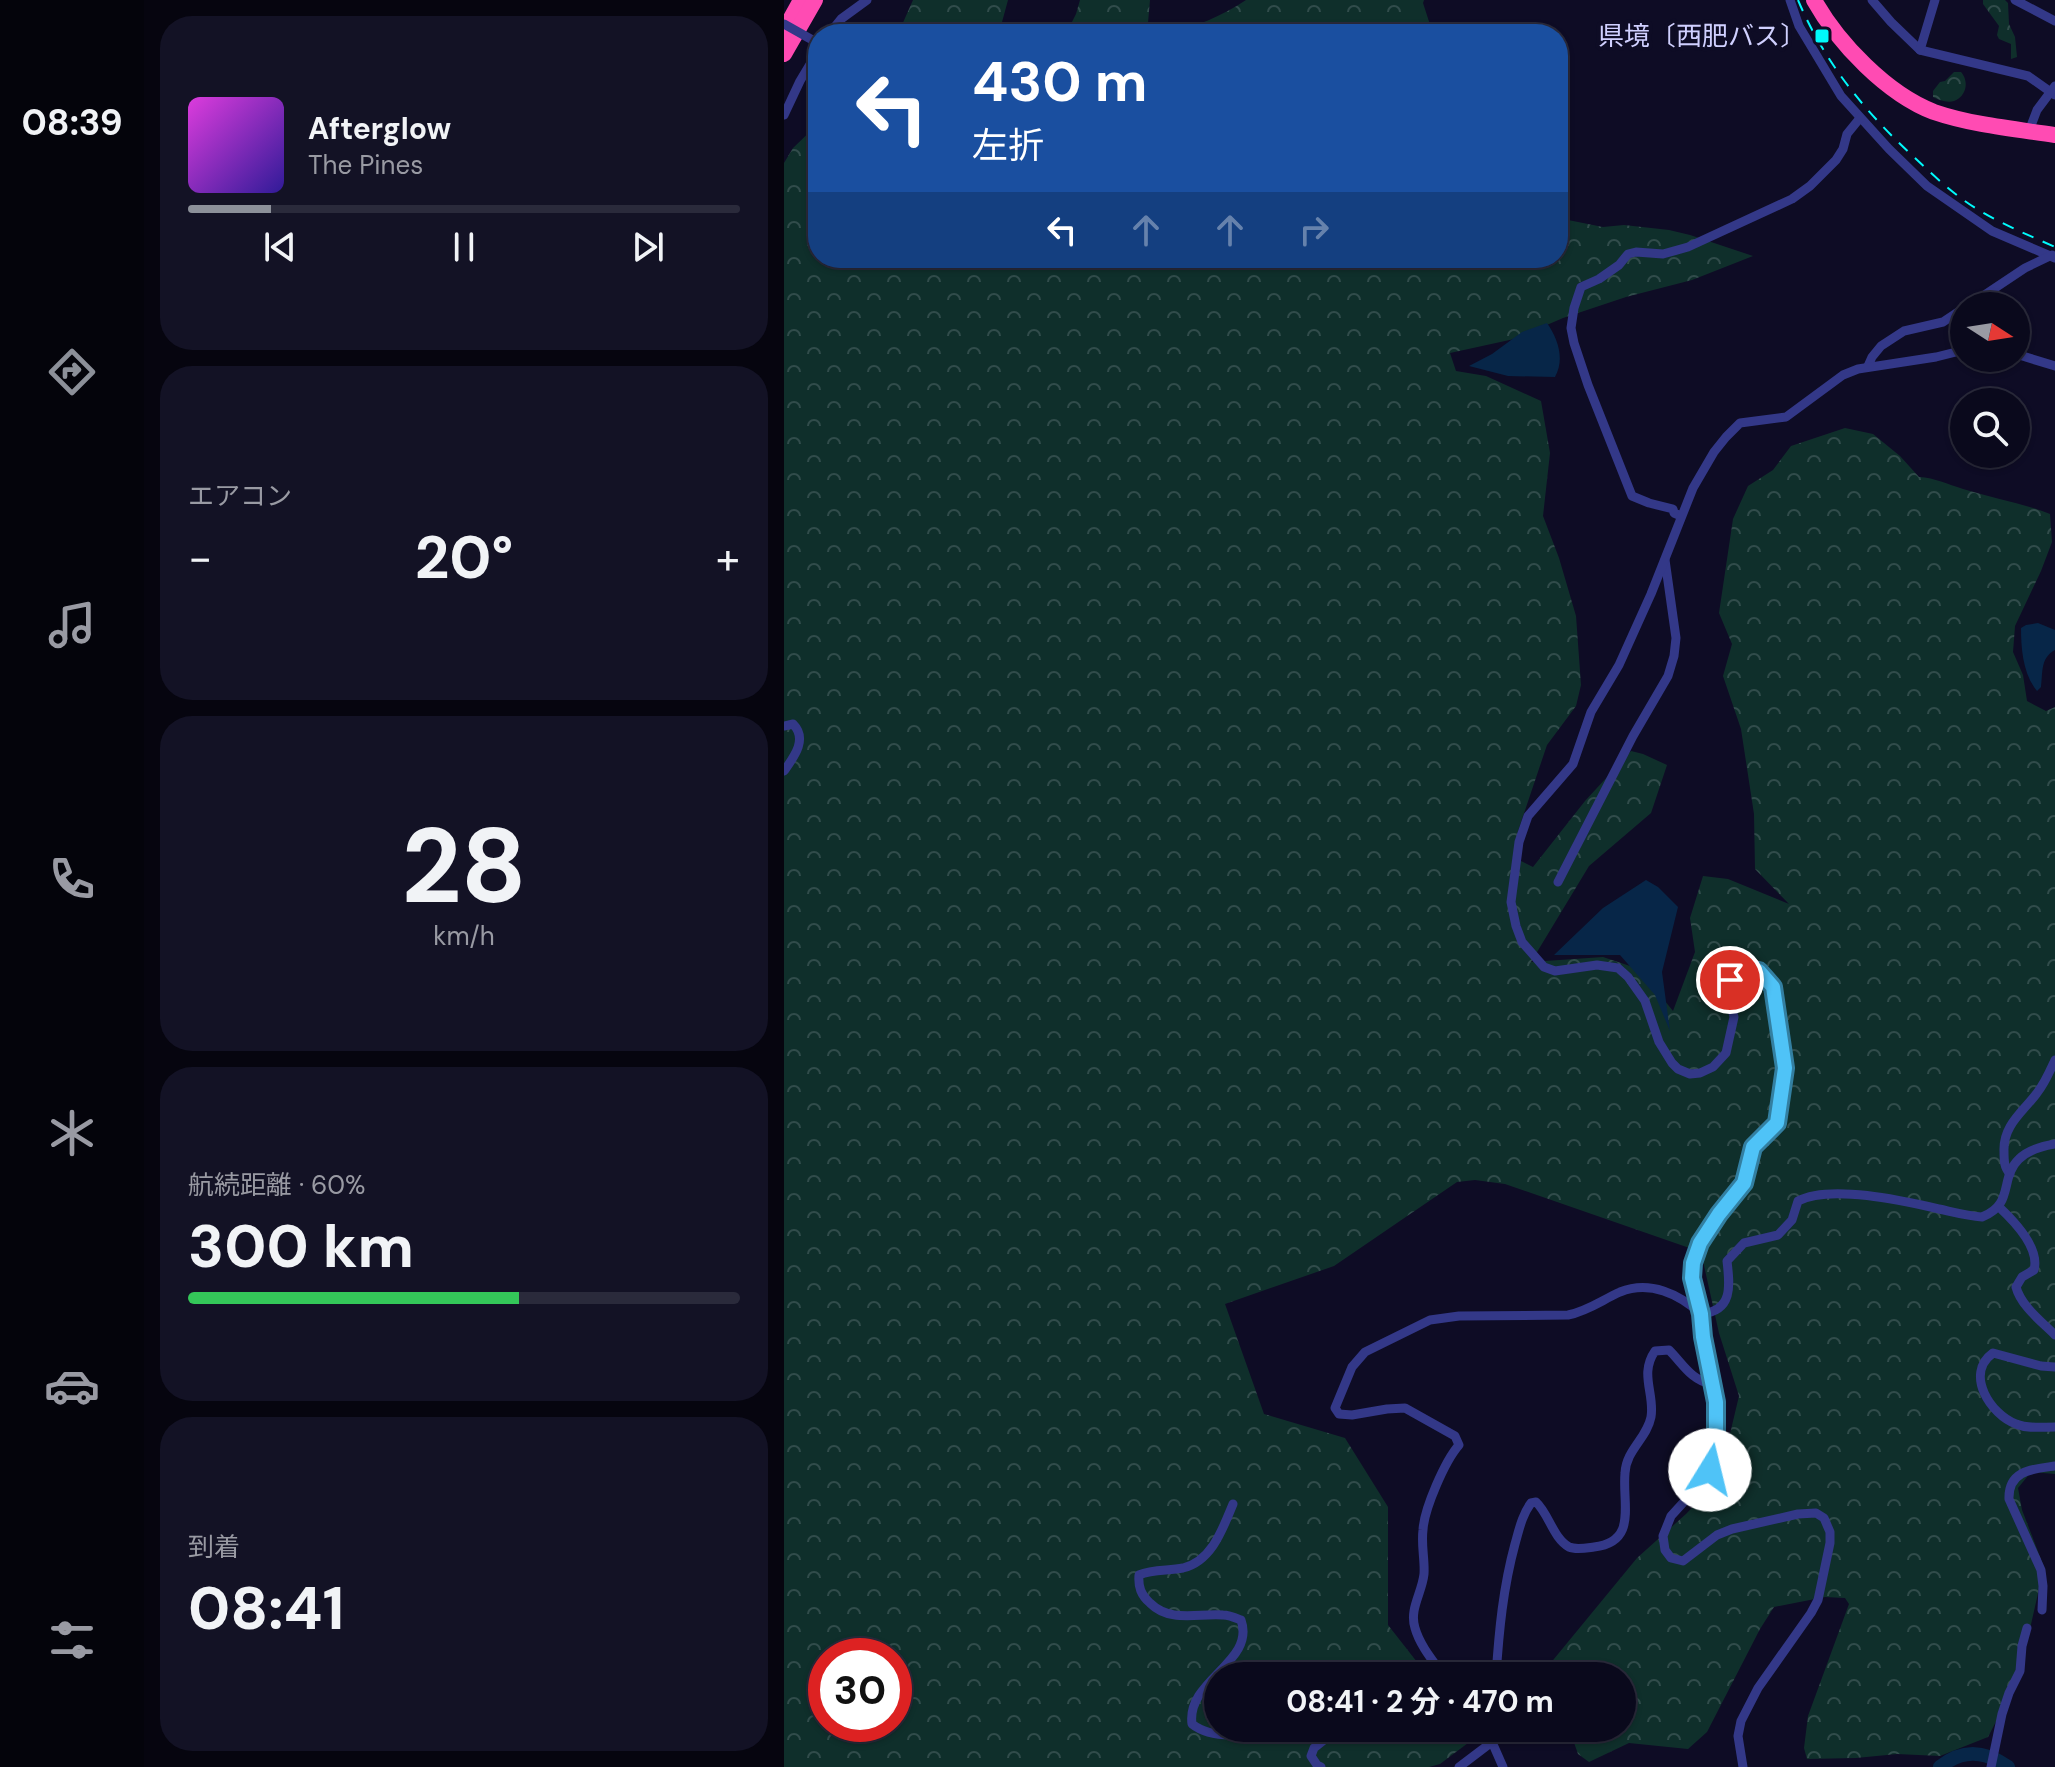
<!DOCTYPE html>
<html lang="ja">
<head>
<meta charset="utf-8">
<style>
	:root { --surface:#0a091c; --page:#131225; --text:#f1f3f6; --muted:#999aa3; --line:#2a2a3b; --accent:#8c9099 }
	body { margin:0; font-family:"DM Sans","Noto Sans JP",sans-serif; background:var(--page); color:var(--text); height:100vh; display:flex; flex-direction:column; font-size:30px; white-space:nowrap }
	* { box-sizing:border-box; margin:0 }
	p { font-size:26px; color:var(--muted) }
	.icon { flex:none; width:44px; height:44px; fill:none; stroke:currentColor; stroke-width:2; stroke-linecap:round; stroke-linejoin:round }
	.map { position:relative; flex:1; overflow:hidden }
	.panel { display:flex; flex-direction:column; gap:16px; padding:16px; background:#06050f; width:640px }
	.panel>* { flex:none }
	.banner { position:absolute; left:24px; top:24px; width:760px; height:244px; border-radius:32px; box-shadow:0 2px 6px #0004,0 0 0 2px var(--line); background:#1a4fa0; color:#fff; overflow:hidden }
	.needle { width:52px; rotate:102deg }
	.controls { position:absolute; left:1166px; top:292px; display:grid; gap:16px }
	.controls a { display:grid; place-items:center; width:80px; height:80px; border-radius:50%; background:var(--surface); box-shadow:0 2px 6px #0004,0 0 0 2px var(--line); font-size:40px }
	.speed { position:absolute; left:24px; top:1638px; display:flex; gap:16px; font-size:40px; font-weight:700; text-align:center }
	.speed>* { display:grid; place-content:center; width:104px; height:104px; border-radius:50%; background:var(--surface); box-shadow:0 2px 6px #0004,0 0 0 2px var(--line); line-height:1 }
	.speed .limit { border:12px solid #d22; background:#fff; color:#111 }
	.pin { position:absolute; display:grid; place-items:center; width:68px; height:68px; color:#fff; margin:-34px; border:4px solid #fff; border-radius:50%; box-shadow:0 2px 8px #0007 }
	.me { position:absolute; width:88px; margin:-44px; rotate:9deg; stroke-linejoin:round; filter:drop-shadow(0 0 6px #0008) }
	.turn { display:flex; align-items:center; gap:28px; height:168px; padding:0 32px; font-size:36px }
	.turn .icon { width:104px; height:104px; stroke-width:2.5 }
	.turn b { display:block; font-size:56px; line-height:68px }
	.lanes { display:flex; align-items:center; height:76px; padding:0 32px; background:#0003; justify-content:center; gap:40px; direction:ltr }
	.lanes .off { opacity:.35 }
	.big { font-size:60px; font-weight:700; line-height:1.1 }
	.panel .widget { flex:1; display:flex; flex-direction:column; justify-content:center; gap:12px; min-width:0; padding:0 28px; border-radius:32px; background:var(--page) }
	.panel .dial { align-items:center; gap:0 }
	.dial b { font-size:104px; line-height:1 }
	.song { display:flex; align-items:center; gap:24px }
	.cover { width:96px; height:96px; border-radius:12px; background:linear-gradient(135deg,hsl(300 70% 55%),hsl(250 70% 35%)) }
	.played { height:8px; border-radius:4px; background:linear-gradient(90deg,var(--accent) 15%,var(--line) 15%) }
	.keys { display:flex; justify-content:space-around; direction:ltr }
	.heat { display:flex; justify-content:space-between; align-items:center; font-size:44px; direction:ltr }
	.charge { height:12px; border-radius:6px; background:linear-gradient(90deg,#34c759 60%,var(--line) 0) }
	.trip { position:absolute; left:420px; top:1662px; width:432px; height:80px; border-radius:40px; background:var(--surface); box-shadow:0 2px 6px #0004,0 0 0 2px var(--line); font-weight:700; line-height:80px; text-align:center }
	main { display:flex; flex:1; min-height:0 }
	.menu { display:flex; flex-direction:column; width:144px; justify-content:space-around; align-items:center; background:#04040b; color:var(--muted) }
	.menu .icon { width:56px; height:56px }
	.menu .on { color:var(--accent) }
	.menu b { font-size:36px; color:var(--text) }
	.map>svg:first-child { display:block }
</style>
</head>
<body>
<main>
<nav class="menu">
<b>08:39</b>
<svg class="icon on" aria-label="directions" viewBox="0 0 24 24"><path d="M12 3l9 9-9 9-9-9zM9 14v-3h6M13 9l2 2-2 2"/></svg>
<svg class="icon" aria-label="music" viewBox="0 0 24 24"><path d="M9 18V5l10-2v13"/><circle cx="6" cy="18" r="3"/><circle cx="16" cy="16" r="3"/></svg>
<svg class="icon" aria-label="phone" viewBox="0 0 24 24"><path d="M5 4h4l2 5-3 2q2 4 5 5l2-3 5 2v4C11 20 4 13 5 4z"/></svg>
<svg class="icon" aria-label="climate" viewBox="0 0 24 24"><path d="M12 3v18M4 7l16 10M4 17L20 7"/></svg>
<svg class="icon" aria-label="car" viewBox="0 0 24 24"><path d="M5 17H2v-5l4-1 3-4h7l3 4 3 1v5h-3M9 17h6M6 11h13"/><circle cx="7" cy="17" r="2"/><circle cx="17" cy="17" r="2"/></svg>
<svg class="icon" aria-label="filters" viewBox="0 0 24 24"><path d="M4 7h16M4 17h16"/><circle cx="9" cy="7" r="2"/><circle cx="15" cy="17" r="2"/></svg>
</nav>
<section class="panel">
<div class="widget">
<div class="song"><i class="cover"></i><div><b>Afterglow</b><p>The Pines</p></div></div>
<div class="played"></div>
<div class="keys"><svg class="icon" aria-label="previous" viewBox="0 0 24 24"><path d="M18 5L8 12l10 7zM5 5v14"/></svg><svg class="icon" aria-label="pause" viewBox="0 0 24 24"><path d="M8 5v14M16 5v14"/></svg><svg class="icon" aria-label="next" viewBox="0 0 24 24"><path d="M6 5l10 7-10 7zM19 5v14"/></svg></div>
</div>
<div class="widget"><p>エアコン</p>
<div class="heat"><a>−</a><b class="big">20°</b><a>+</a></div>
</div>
<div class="widget dial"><b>28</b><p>km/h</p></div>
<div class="widget"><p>航続距離 · 60%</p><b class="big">300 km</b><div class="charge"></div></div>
<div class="widget"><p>到着</p><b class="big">08:41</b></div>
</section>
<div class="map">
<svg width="1271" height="1767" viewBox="0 0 1271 1767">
	<defs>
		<pattern id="forest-crowns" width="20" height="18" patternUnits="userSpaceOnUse" patternTransform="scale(2)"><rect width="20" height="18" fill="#0f2f2b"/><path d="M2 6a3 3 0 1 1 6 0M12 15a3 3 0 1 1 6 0" fill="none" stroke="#314c4b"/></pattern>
	</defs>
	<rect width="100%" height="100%" fill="#0e0c25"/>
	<g fill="url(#forest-crowns)" fill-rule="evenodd">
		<polygon points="129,0 224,0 218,22 220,34 114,34"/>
		<polygon points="296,0 366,0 363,34 282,34 292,14"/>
		<path d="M 462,0 L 640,0 L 639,3 L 649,34 L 383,34 C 412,26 437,17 462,0 Z"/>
		<polygon points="1199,0 1221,0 1224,3 1225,24 1231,37 1233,57 1227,59 1227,44 1215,39 1213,35 1215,26 1199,4"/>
		<path d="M 1170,72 L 1177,72 C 1185,81 1183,96 1170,101 C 1163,103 1155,100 1149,97 L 1149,91 L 1156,82 L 1161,81 Z"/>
		<path d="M 34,124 L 34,258 L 774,258 L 774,218 L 819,227 L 840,225 L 885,230 L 906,235 L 969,256 L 908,280 L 842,297 L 779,318 L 730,339 L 666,353 L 672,371 L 702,376 L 757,401 L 766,453 L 759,516 L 775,558 L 792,616 L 797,685 L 792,706 L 763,745 L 734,831 L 731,858 L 749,867 L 801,801 L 847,751 L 859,754 L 883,765 L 867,813 L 805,866 L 747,962 L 819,957 L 855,969 L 889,1011 L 911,952 L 906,918 L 919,876 L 944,879 L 1005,904 L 971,869 L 970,814 L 957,729 L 939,676 L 948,644 L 935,613 L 949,519 L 964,486 L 989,470 L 1007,446 L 1061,428 L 1089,434 L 1116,456 L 1135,477 C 1151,478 1163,484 1179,489 C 1208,498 1238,503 1266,514 L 1268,542 L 1257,571 L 1231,626 L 1229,652 L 1239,675 L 1243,701 L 1262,711 L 1271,707 L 1271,1474 L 1247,1472 L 1234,1488 L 1238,1510 L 1260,1567 L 1235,1677 L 1204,1737 L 1156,1756 L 1113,1754 L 1072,1758 L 1023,1759 L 1020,1748 L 1024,1716 L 1065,1604 L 1061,1598 L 1041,1597 L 990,1607 L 976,1629 L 923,1732 L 904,1749 L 845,1743 L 805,1762 L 794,1754 L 785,1728 L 838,1728 L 838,1676 L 756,1676 L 853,1558 L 902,1514 L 935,1480 L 955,1396 L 935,1333 L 917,1252 L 721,1184 L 691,1180 L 673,1182 L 550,1266 L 441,1304 L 480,1414 L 561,1438 L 604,1507 L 604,1625 L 644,1676 L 434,1676 L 434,1728 L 685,1728 L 692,1737 L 656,1764 L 645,1767 L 0,1767 L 0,163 L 9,148 ZM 42,1656 L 110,1656 L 110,1724 L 42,1724 Z"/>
	</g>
	<g fill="#072648">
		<path d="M 763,323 C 774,339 781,359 771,377 L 724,376 L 685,366 L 708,354 L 738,332 Z"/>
		<path d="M 1254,623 L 1271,630 L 1271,650 C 1256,658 1259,673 1257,687 L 1253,691 C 1239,674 1237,649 1237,628 L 1242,625 Z"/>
		<polygon points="862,880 874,887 894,907 878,972 886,1031 871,995 836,955 770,955 819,908"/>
	</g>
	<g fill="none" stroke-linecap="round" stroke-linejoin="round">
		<path stroke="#072648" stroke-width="14" d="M 1156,1767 C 1178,1749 1200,1750 1224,1767"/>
		<g stroke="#333888" stroke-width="9">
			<polyline points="1006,0 1015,26 1057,96 1105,149 1143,186 1208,231 1271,258"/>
			<polyline points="1088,0 1107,22 1136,50 1244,76 1271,95"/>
			<polyline points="1231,0 1271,21"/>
			<polyline points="45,34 57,19 83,0"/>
			<polyline points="1136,50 1151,0"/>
			<polyline points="0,115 16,81 34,51"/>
			<polyline points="1245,131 1253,110 1271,86"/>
			<polyline points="1184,306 1241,268 1268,255"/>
			<polyline points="1232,354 1271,366"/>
			<polyline points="1084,366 1088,357 1097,346 1120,331 1159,322 1180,308"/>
			<polyline points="897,516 890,513 889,509 865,503 848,496 804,385 790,343 787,328 790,308 797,287 815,279 835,265 844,254 852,252 879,254 904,247 1008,199 1026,186 1052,160 1059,149 1063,134 1076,118"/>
			<path d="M 0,726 L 9,724 C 24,739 10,757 0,771"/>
			<polyline points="774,882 849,736 884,676 890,656 892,638 881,560"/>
			<path d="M 1226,1174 C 1220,1167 1220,1161 1220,1151 C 1219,1125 1239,1112 1253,1093 C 1261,1083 1266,1071 1271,1060"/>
			<path d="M 1215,1207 C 1230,1221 1256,1248 1250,1270 L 1238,1277 L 1232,1287 C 1237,1306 1257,1321 1271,1335"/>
			<path d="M 1271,1367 L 1257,1366 L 1209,1353 C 1180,1374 1207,1415 1232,1424 C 1244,1429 1258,1427 1271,1427"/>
			<path d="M 449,1504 C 439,1528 428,1561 399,1568 C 384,1571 369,1569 355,1575 C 354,1587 357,1595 366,1603 C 386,1623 414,1613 439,1615 C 445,1615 452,1618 457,1620 C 472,1662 402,1680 408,1724 C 423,1736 444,1736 462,1734 L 465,1728"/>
			<path d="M 1258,1610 L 1259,1586 L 1257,1570 L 1225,1499 C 1224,1470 1249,1469 1271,1466"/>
			<path d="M 660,1676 C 650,1662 636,1646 631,1628 C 625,1609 638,1593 640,1574 C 641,1560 637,1545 639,1530 C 640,1509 661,1461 675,1445 L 671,1436 L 621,1408 L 603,1409 L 568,1415 L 555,1414 L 551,1408 L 568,1367 L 581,1352 L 646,1320 L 675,1316 L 784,1315 C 804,1311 818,1300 836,1292 C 866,1280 895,1294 917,1314 C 949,1311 946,1286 943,1261 L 960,1243 L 994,1235 L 1008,1220 L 1014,1201 C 1046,1184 1120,1201 1155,1209 C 1169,1212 1184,1216 1198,1217 C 1231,1204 1215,1178 1235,1159 C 1244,1150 1259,1146 1271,1144"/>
			<path d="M 712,1676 C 715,1631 719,1588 731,1544 C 735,1530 738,1515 747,1503 L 752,1502 C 765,1514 769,1538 785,1547 C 792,1550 802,1548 810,1547 C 854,1542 838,1504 841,1473 C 842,1450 863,1438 867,1417 C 871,1394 855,1374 871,1351 L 885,1350 C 899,1364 907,1380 927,1384"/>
			<polyline points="698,1728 708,1742 719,1767"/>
			<polyline points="537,1767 533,1765 527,1756 530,1748 555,1728"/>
			<polyline points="675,1767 708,1742"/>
			<polyline points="959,1767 954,1736 957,1721 974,1688 1027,1613 1034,1600 1046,1543 1046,1532 1040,1518 1032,1513 1014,1514 948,1529 933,1535 899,1561 887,1558 881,1550 879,1536 887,1516 918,1482 926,1470 932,1444 932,1402 919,1337 917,1314 908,1278 909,1263 916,1243 935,1214 960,1183 969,1147 993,1123 998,1094 1001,1068 989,987 975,971 959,970 946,980 944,991 950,1017 942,1053 929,1067 916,1073 906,1074 894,1069 888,1063 875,1042 861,1001 844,977 834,968 813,965 771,971 760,967 738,942 732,926 727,902 735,842 744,816 789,764 807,712 835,665 867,594 909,488 930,452 942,437 956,423 1002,417 1059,375 1074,369 1152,357 1180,350"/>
			<polyline points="1207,1767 1218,1714 1225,1693 1236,1671 1238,1646 1243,1628"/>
		</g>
		<g stroke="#ff4bb3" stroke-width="16">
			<path d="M 1030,0 C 1054,43 1103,94 1150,112 C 1188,125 1231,129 1271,135"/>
			<polyline points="0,31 17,0"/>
			<polyline points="0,54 31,0"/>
		</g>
		<path stroke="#00fafb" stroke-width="2" stroke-dasharray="12 10" stroke-linecap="butt" d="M 1014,0 C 1040,62 1081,112 1131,158 C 1150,176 1170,195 1193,209 C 1218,224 1244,235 1271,247"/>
		<polyline stroke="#333888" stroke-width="9" points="0,24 32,42"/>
	</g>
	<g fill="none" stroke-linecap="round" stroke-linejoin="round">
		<g stroke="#337fa1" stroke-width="20">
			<polyline id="route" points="926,1470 932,1444 932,1402 919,1337 917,1314 908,1278 909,1263 916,1243 935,1214 960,1183 969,1147 993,1123 1001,1068 989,987 975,971 959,970 946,980"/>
		</g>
		<use href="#route" stroke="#4fc3f7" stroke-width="14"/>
	</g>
	<rect fill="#00fafb" stroke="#0e0c25" stroke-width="3" x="1030" y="28" width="16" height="16" rx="4"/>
	<g text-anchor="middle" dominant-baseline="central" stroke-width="8" stroke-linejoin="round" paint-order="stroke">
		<g font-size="26" fill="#d0d0ff" stroke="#0e0c25" text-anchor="end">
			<text x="1022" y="36">県境〔西肥バス〕</text>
		</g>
	</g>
</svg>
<div class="controls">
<a><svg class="needle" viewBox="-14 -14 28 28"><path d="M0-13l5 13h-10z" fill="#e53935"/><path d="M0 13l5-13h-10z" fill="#999aa3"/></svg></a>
<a><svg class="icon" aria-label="search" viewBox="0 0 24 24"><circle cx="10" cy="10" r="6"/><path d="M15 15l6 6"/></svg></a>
</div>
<div class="speed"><div class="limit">30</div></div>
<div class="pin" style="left:946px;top:980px;background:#d93025"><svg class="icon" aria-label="arrive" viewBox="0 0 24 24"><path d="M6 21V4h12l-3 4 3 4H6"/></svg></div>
<svg class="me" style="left:926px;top:1470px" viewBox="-20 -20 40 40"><circle r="19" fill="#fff"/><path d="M0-13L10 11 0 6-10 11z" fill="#4fc3f7"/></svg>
<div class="trip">08:41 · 2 分 · 470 m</div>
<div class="banner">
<div class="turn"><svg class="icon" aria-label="left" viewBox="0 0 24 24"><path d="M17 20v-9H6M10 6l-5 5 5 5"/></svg><div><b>430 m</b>左折</div></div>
<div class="lanes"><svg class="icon" aria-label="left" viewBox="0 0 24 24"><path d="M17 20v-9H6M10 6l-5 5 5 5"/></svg><svg class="icon off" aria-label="ahead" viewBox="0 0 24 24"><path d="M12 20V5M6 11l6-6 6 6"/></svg><svg class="icon off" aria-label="ahead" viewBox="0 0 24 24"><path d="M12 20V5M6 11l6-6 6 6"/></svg><svg class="icon off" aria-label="right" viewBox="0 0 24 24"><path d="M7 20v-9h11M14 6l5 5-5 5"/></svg></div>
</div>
</div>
</main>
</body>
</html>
